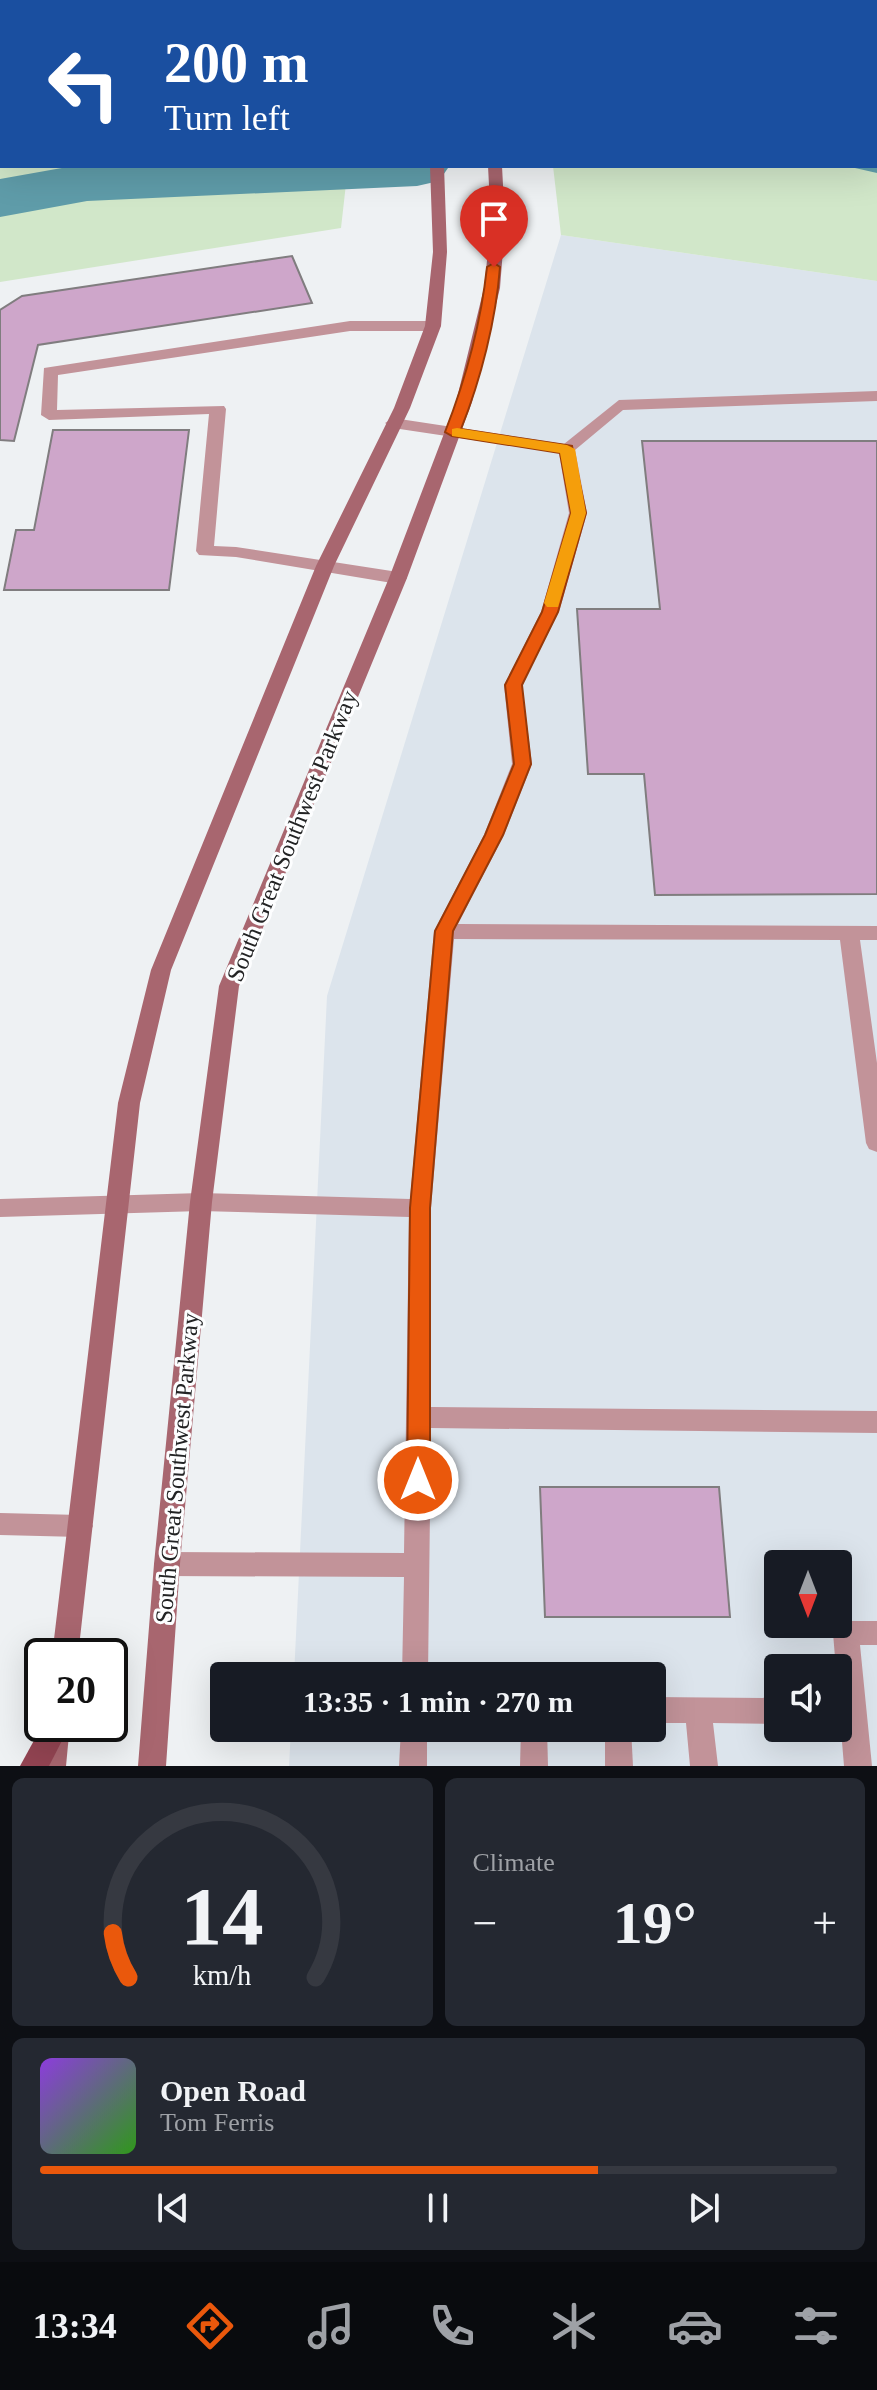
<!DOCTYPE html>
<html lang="en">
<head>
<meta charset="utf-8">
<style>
	:root { --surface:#171b24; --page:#242831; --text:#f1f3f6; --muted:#9ea1a6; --line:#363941; --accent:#ea580c }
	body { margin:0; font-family:Georgia,serif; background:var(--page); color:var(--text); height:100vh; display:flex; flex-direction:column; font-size:30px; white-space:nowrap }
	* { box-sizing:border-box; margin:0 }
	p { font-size:26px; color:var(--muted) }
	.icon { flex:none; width:44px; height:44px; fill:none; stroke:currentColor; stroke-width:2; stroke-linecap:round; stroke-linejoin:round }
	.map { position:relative; height:1766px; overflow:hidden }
	.panel { display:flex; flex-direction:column; gap:12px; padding:12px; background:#0d0f14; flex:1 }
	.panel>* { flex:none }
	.guide { position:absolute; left:0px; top:0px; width:878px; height:168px; box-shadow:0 8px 32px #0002; background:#1a4fa0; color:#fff; overflow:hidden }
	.needle { width:52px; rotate:180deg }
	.tools { position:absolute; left:764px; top:1550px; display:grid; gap:16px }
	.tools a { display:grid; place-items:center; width:88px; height:88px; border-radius:8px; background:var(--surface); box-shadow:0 8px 32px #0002; font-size:40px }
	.speed { position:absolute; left:24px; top:1638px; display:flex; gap:16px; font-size:40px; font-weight:700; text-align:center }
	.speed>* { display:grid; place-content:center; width:104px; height:104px; border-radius:50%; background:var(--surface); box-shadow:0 8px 32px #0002; line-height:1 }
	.speed .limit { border:4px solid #111; border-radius:12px; background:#fff; color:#111 }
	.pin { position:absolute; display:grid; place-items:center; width:68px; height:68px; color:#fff; margin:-82px -34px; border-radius:50% 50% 50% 0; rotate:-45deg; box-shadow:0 0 8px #0007 }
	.pin .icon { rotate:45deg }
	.me { position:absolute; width:88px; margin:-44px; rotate:0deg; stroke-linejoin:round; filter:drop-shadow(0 0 6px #0008) }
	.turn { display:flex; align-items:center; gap:28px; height:168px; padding:0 32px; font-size:36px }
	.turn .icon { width:104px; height:104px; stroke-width:2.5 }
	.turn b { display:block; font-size:56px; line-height:68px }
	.big { font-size:60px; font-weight:700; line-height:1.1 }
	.panel .widget { flex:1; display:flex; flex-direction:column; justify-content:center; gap:12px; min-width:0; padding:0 28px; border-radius:12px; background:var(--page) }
	.panel .dial { align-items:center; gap:0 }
	.dial svg { height:208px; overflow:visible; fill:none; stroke:var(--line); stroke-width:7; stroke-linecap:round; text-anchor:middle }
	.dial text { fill:var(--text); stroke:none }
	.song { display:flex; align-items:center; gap:24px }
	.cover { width:96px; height:96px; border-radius:12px; background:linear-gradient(135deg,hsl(270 70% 55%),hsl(110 70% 35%)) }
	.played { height:8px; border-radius:4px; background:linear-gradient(90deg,var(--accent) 70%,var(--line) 70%) }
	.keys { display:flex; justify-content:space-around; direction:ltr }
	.heat { display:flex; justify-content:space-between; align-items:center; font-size:44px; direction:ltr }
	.panel .tiles { flex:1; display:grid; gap:12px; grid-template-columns:1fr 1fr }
	.widget:last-child { grid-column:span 2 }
	.trip { position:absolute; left:210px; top:1662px; width:456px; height:80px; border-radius:8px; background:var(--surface); box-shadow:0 8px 32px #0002; font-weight:700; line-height:80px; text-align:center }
	.menu { display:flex; height:128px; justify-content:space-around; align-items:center; background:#090b0e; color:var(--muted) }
	.menu .icon { width:56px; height:56px }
	.menu .active { color:var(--accent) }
	.menu b { font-size:36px; color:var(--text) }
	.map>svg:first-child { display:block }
</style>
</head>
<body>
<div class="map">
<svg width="877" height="1766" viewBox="0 0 877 1766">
	<rect width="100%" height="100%" fill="#eef1f3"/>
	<path fill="#dce4ec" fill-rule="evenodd" d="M 561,235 L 877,281 L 877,1766 L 289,1766 L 291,1728 L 652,1728 L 652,1676 L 294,1676 L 327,996 ZM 778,1564 L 838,1564 L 838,1624 L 778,1624 ZM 778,1668 L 838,1668 L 838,1728 L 778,1728 Z"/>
	<polygon fill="#f7dfea" points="0,0 369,0 2,2 0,147"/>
	<g fill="#d1e7c9">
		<polygon points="533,0 877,0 877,281 561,235 553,166 876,166 876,2"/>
		<polygon points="0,147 2,166 348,166 341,228 0,282"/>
	</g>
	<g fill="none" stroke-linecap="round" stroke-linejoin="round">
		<g fill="#5f9ca9" fill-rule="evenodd">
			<polygon points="877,137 877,173 855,168 876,166"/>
			<polygon points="73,166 446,166 448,168 439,181 417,186 87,201 0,217 0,179"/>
		</g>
	</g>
	<g fill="#cea6ca" stroke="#807d7f" stroke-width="2">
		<polygon points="292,256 312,303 38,345 14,441 0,440 0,310 22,296"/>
		<polygon points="53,430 189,430 169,590 4,590 16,530 34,530"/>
		<polygon points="642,441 877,441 877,894 655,895 644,774 588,774 577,609 660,609"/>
		<polygon points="540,1487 719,1487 730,1617 545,1617"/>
	</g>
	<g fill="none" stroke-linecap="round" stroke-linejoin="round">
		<g fill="#c29399" fill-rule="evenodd">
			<polygon points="620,0 641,0 642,2 621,2"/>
			<rect x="876" y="3" width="1" height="8"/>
			<rect x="0" y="75" width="2" height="8"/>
			<rect x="0" y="115" width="2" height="8"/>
			<polygon points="350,321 433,321 441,326 433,331 350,331 58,375 57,410 224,406 226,409 214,546 236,547 398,572 404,574 407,578 404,582 398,584 236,557 199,555 196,551 209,414 49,420 41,415 44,368"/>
			<polygon points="877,391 877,401 623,410 575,450 587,513 559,612 522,685 532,764 504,835 458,924 877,926 877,940 860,940 877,1063 877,1152 869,1149 866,1143 840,940 454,939 431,1208 431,1407 877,1411 877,1433 431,1428 428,1676 402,1676 404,1577 167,1576 158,1572 154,1564 158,1556 167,1552 404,1553 409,1217 201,1211 0,1217 0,1199 201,1193 410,1199 434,931 484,835 512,764 504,685 541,612 569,513 559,453 393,428 385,423 393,418 564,444 619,400"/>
			<polygon points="0,1513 80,1515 89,1518 93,1526 89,1534 80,1537 0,1535"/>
			<polygon points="846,1621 877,1621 877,1645 860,1645 872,1766 844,1766 833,1633 837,1624"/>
			<polygon points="652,1697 778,1698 778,1724 713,1723 718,1766 690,1766 686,1723 652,1723"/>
			<polygon points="401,1728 427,1728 427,1766 399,1766"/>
			<polygon points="521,1728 547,1728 548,1766 520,1766"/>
			<polygon points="605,1728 631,1728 633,1766 605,1766"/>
		</g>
		<g fill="#a8666f" fill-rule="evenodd">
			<rect x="427" y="0" width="12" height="2"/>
			<rect x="482" y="0" width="12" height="2"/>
			<polygon points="430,166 444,166 447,252 441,326 410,408 334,566 171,970 140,1103 78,1656 52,1656 118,1103 151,970 316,566 394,408 425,326 433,252"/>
			<polygon points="488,166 502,166 505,224 500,288 472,402 407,578 239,986 212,1202 180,1564 166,1766 138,1766 154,1564 190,1202 219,986 389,578 456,402 484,288 491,224"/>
			<polygon points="44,1724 70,1724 66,1766 38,1766"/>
		</g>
		<polygon fill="#934452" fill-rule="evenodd" points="43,1724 70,1725 49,1766 20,1766"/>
	</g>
	<path fill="#ea580c" stroke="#983908" stroke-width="2" d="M 494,263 L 500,267 C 496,320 481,379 461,429 L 572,446 L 586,513 L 558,612 L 522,685 L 531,764 L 503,835 L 453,931 L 430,1208 L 430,1480 L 426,1487 L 418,1490 L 410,1487 L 407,1480 L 410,1208 L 435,931 L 485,835 L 514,764 L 505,685 L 542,612 L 571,513 L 560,453 L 452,436 L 445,432 C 465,381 481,322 487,267 Z"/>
	<polygon fill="#f59e0b" points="457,428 567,445 575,449 586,513 558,607 547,607 544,603 571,513 560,453 452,436 452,429"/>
	<g text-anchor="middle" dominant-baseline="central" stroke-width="6" stroke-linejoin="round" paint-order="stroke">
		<g font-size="24" fill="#222324" stroke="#fdfeff">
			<text transform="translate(292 836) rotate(-68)">South Great Southwest Parkway</text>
			<text transform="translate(177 1468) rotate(-85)">South Great Southwest Parkway</text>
		</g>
	</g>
</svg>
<div class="tools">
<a><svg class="needle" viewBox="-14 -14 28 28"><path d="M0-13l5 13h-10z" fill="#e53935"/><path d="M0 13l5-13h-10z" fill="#9ea1a6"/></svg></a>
<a><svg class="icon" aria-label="sound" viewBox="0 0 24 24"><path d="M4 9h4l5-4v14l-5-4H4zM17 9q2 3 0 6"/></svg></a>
</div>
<div class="speed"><div class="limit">20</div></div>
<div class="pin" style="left:494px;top:267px;background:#d93025"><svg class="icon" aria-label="arrive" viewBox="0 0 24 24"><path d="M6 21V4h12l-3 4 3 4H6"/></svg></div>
<svg class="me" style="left:418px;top:1480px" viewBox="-20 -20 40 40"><circle r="17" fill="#ea580c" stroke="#fff" stroke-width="3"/><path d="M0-11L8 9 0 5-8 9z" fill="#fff"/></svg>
<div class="trip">13:35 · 1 min · 270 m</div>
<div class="guide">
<div class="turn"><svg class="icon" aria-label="left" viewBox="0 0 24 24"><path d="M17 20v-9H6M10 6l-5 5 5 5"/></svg><div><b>200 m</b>Turn left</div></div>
</div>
</div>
<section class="panel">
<div class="tiles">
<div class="widget dial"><svg viewBox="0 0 100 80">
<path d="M14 69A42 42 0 1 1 86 69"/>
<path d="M14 69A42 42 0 0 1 8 52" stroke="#ea580c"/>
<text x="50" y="56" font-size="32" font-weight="700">14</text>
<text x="50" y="72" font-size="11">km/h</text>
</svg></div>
<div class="widget"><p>Climate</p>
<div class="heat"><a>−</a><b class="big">19°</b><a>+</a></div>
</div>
<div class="widget">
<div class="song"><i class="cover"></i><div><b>Open Road</b><p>Tom Ferris</p></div></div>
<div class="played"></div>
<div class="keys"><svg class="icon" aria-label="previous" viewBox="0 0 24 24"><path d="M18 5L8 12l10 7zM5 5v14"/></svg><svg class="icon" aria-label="pause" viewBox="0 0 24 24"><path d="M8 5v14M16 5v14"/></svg><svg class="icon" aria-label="next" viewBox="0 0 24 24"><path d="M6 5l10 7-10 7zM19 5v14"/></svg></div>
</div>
</div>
</section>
<nav class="menu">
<b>13:34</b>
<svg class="icon active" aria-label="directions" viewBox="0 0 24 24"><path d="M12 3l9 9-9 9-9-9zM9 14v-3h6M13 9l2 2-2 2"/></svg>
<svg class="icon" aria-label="music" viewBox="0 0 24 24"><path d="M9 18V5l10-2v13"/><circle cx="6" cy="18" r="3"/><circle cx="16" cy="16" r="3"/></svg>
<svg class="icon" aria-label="phone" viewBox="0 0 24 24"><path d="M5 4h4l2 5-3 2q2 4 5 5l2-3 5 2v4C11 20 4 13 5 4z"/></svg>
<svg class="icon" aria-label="climate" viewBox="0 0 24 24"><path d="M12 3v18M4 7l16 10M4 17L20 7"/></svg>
<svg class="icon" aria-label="car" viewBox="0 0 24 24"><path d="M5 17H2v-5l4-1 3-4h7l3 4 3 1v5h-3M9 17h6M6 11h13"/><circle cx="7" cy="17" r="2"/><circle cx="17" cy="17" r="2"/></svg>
<svg class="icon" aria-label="filters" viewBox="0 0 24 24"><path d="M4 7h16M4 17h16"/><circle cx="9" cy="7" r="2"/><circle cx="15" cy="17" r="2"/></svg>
</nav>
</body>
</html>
